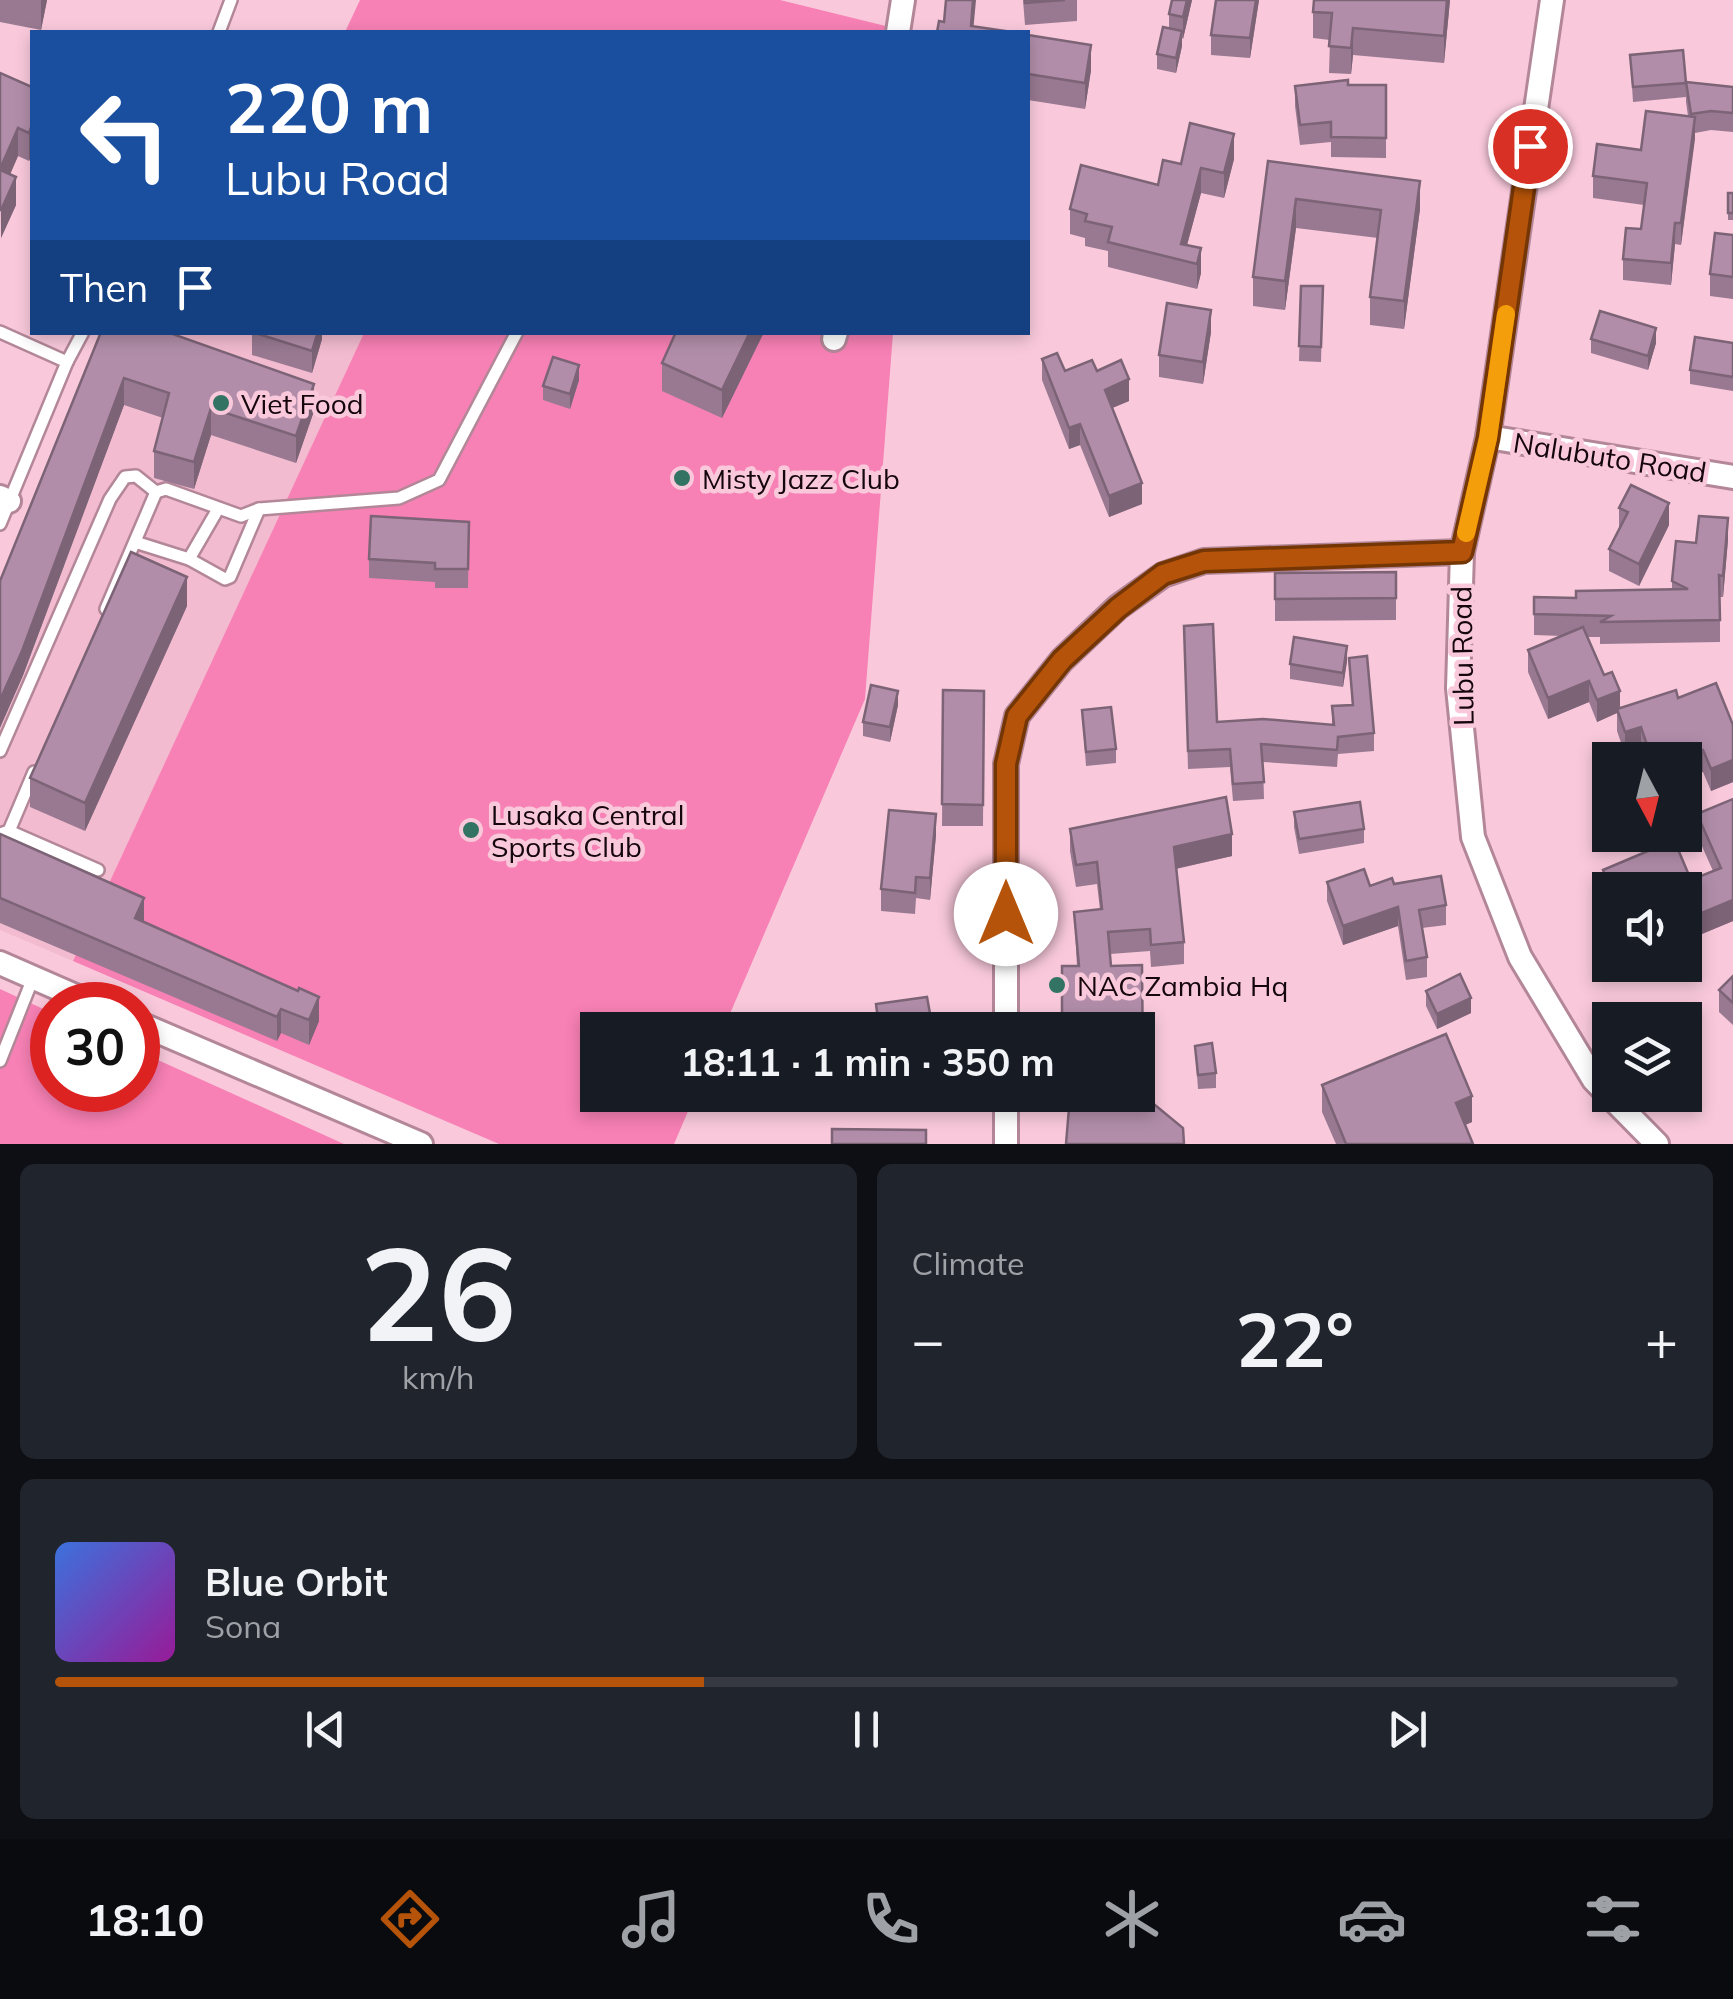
<!DOCTYPE html>
<html lang="en">
<head>
<meta charset="utf-8">
<style>
	:root { --surface:#171b24; --page:#20242c; --text:#f1f3f6; --muted:#9ea1a6; --line:#363941; --accent:#b45309 }
	body { margin:0; font-family:Mulish,sans-serif; background:var(--page); color:var(--text); height:100vh; display:flex; flex-direction:column; font-size:38px; white-space:nowrap }
	* { box-sizing:border-box; margin:0 }
	p { font-size:32px; color:var(--muted) }
	.icon { flex:none; width:55px; height:55px; fill:none; stroke:currentColor; stroke-width:2; stroke-linecap:round; stroke-linejoin:round }
	.map { position:relative; height:1144px; overflow:hidden }
	.sheet { display:flex; flex-direction:column; gap:20px; padding:20px; background:#0d0f14; flex:1 }
	.sheet>* { flex:none }
	.hud { position:absolute; left:30px; top:30px; width:1000px; height:305px; border-radius:0px; box-shadow:0 5px 15px #0003; background:#1a4fa0; color:#fff; overflow:hidden }
	.needle { width:65px; rotate:173deg }
	.tools { position:absolute; left:1592px; top:742px; display:grid; gap:20px }
	.tools a { display:grid; place-items:center; width:110px; height:110px; border-radius:0px; background:var(--surface); box-shadow:0 5px 15px #0003; font-size:50px }
	.speed { position:absolute; left:30px; top:982px; display:flex; gap:20px; font-size:50px; font-weight:700; text-align:center }
	.speed>* { display:grid; place-content:center; width:130px; height:130px; border-radius:50%; background:var(--surface); box-shadow:0 5px 15px #0003; line-height:1 }
	.speed .limit { border:15px solid #d22; background:#fff; color:#111 }
	.pin { position:absolute; display:grid; place-items:center; width:85px; height:85px; color:#fff; margin:-42px; border:5px solid #fff; border-radius:50%; box-shadow:0 2px 10px #0007 }
	.me { position:absolute; width:110px; margin:-55px; rotate:0deg; stroke-linejoin:round; filter:drop-shadow(0 0 8px #0008) }
	.turn { display:flex; align-items:center; gap:35px; height:210px; padding:0 30px; font-size:45px }
	.turn .icon { width:130px; height:130px; stroke-width:2.5 }
	.turn b { display:block; font-size:70px; line-height:85px }
	.then { display:flex; align-items:center; height:95px; padding:0 30px; background:#0003; gap:20px; font-size:38px }
	.big { font-size:75px; font-weight:700; line-height:1.1 }
	.sheet .widget { flex:1; display:flex; flex-direction:column; justify-content:center; gap:15px; min-width:0; padding:0 35px; border-radius:15px; background:var(--page) }
	.sheet .dial { align-items:center; gap:0 }
	.dial b { font-size:130px; line-height:1 }
	.song { display:flex; align-items:center; gap:30px }
	.cover { width:120px; height:120px; border-radius:15px; background:linear-gradient(135deg,hsl(220 70% 55%),hsl(300 70% 35%)) }
	.played { height:10px; border-radius:5px; background:linear-gradient(90deg,var(--accent) 40%,var(--line) 40%) }
	.keys { display:flex; justify-content:space-around; direction:ltr }
	.heat { display:flex; justify-content:space-between; align-items:center; font-size:55px; direction:ltr }
	.sheet .tiles { flex:1; display:grid; gap:20px; grid-template-columns:1fr 1fr }
	.widget:last-child { grid-column:span 2 }
	.trip { position:absolute; left:580px; top:1012px; width:575px; height:100px; border-radius:0px; background:var(--surface); box-shadow:0 5px 15px #0003; font-weight:700; line-height:100px; text-align:center }
	.tabs { display:flex; height:160px; justify-content:space-around; align-items:center; background:#090b0e; color:var(--muted) }
	.tabs .icon { width:70px; height:70px }
	.tabs .on { color:var(--accent) }
	.tabs b { font-size:45px; color:var(--text) }
	.map>svg:first-child { display:block }
</style>
</head>
<body>
<div class="map">
<svg width="1733" height="1144" viewBox="0 0 1733 1144">
	<rect width="100%" height="100%" fill="#f9c9db"/>
	<polygon fill="#f2bbcf" points="111,333 364,333 73,961 0,930 0,588"/>
	<g fill="#f780b4">
		<polygon points="360,0 780,0 910,32 345,32"/>
		<polygon points="364,333 893,333 865,699 723,1030 598,1030 598,1095 695,1095 674,1144 499,1144 73,961"/>
		<polygon points="0,989 52,1013 52,1090 138,1090 138,1051 344,1144 0,1144"/>
	</g>
	<g fill="none" stroke-linecap="round" stroke-linejoin="round">
		<g stroke="#b38798" stroke-width="16">
			<g id="service">
				<polyline points="219,32 231,0"/>
				<polyline points="0,332 67,362 0,524"/>
				<polyline points="67,362 83,332"/>
				<polyline points="156,492 166,489 241,516 259,509 399,498 439,480 517,332"/>
				<polyline points="135,542 189,559 218,509"/>
				<polyline points="189,559 225,579 230,577 259,509"/>
				<polyline points="0,751 110,499 125,477 136,476 156,492 106,609"/>
				<polyline points="9,831 98,870"/>
				<polyline points="0,834 9,831 34,772"/>
				<polyline points="0,1061 33,978"/>
			</g>
		</g>
		<g stroke="#b38798" stroke-width="28">
			<g id="minor">
				<polyline points="1552,0 1488,437 1462,552 1458,688 1473,837 1520,957 1594,1080 1657,1144"/>
				<polyline points="898,32 903,0"/>
				<polyline points="834,339 836,332"/>
				<polyline points="1488,437 1733,477"/>
				<polyline points="0,497 9,501"/>
				<polyline points="0,963 96,1005"/>
				<polyline points="138,1023 421,1144"/>
				<polyline points="1006,1030 1006,764 1017,716 1062,660 1118,607 1163,575 1204,561 1462,552"/>
				<polyline points="1006,1144 1006,1095"/>
			</g>
		</g>
		<use href="#service" stroke="#fff" stroke-width="11"/>
		<use href="#minor" stroke="#fff" stroke-width="22"/>
	</g>
	<g fill="#987991">
		<polygon points="0,0 47,0 41,30 0,22"/>
		<polygon points="1023,0 1077,0 1077,21 1025,25"/>
		<polygon points="1172,0 1192,0 1183,39 1182,38 1182,46 1176,73 1157,69 1157,54 1169,28 1169,14"/>
		<polygon points="1216,0 1259,0 1250,58 1211,55 1211,35"/>
		<polygon points="1450,0 1444,63 1353,55 1351,74 1329,73 1330,40 1313,38 1313,12"/>
		<polygon points="1028,35 1091,70 1085,109 1028,100"/>
		<polygon points="1630,55 1686,83 1686,97 1633,102"/>
		<polygon points="0,73 32,87 32,154 29,161 18,156 10,174 16,205 1,238"/>
		<polygon points="1686,82 1733,87 1733,132 1711,130 1695,133 1681,245 1675,244 1671,285 1623,280 1623,259 1641,229 1644,205 1593,198 1593,176 1641,150 1688,116 1686,102"/>
		<polygon points="1348,85 1386,85 1386,158 1331,157 1331,142 1300,145 1295,106 1295,86"/>
		<polygon points="1234,159 1224,198 1201,193 1187,245 1201,248 1201,273 1197,289 1108,267 1108,251 1085,246 1085,238 1070,234 1070,209 1158,185 1181,164"/>
		<polygon points="1268,161 1420,209 1404,329 1370,325 1370,297 1378,238 1296,228 1285,310 1253,306 1253,277"/>
		<rect x="1728" y="193" width="5" height="27"/>
		<polygon points="1733,235 1733,299 1710,296 1710,274"/>
		<polygon points="1301,286 1323,286 1321,362 1299,361"/>
		<polygon points="101,332 176,337 314,411 296,463 211,435 194,489 154,478 154,451 163,418 124,405 22,678"/>
		<polygon points="322,332 322,339 312,373 252,355 252,333"/>
		<polygon points="764,332 722,418 662,391 662,363"/>
		<polygon points="1211,332 1203,384 1159,377 1159,355"/>
		<polygon points="1591,339 1656,343 1648,370 1591,353"/>
		<polygon points="1733,343 1733,391 1690,384 1690,370"/>
		<polygon points="1042,359 1065,371 1097,371 1129,401 1112,408 1142,504 1109,517 1080,445 1069,449 1042,380"/>
		<polygon points="579,380 570,409 543,400 543,386"/>
		<polygon points="1619,508 1669,525 1639,586 1609,571 1609,549 1619,529"/>
		<polygon points="469,522 468,588 435,588 435,582 369,578 369,559"/>
		<polygon points="1728,540 1723,597 1720,597 1720,642 1600,644 1600,637 1587,637 1620,708 1678,698 1733,725 1733,782 1711,791 1703,772 1685,760 1645,760 1641,748 1625,754 1617,731 1617,713 1597,722 1589,702 1548,719 1528,672 1528,650 1562,636 1534,635 1534,597 1576,598 1672,589 1672,581 1696,543"/>
		<polygon points="1396,572 1396,620 1275,621 1275,573"/>
		<polygon points="187,606 85,831 30,807 30,778"/>
		<polygon points="1184,626 1217,722 1332,725 1332,706 1352,705 1349,658 1374,733 1374,751 1338,754 1337,767 1263,762 1264,799 1233,801 1230,767 1188,769"/>
		<polygon points="1347,661 1343,687 1290,679 1290,664"/>
		<polygon points="943,690 984,691 983,826 942,826"/>
		<polygon points="898,705 890,742 863,736 863,722"/>
		<polygon points="1082,710 1116,749 1116,763 1086,766"/>
		<polygon points="1733,799 1733,921 1685,941 1685,890 1610,890 1610,908 1603,891 1603,870 1691,880 1713,871 1697,835 1697,814"/>
		<polygon points="1294,812 1364,829 1364,843 1299,854 1294,827"/>
		<polygon points="1070,829 1232,856 1176,869 1184,942 1184,964 1151,967 1150,951 1110,954 1111,966 1142,965 1143,1084 1138,1084 1138,1030 1077,966 1074,912 1100,910 1097,884 1076,887 1070,851"/>
		<polygon points="0,834 144,922 319,1021 309,1045 281,1033 277,1041 0,923"/>
		<polygon points="936,835 930,900 916,898 915,914 881,911 881,889"/>
		<polygon points="1327,882 1370,886 1394,884 1446,905 1446,925 1422,928 1427,957 1427,977 1406,980 1398,926 1343,945 1327,901"/>
		<polygon points="1733,976 1733,1025 1719,1012 1719,990"/>
		<polygon points="1426,991 1471,1013 1437,1029 1426,1006"/>
		<polygon points="1195,1046 1216,1073 1216,1088 1198,1089"/>
		<polygon points="1322,1085 1472,1122 1465,1125 1473,1144 1336,1144 1322,1112"/>
	</g>
	<g fill="#7c6376">
		<polygon points="41,0 47,0 41,30"/>
		<polygon points="973,0 976,0 973,32 971,32"/>
		<polygon points="1187,0 1192,0 1183,39 1183,17"/>
		<polygon points="1256,0 1259,0 1250,58 1250,38"/>
		<polygon points="1447,0 1450,0 1444,63 1444,36"/>
		<polygon points="1353,28 1353,55 1351,74 1351,48"/>
		<polygon points="1182,31 1182,46 1176,73 1176,58"/>
		<polygon points="1091,45 1091,70 1085,109 1085,83"/>
		<polygon points="1695,117 1695,139 1681,245 1681,223"/>
		<polygon points="32,125 32,154 29,161 29,133"/>
		<polygon points="18,128 18,156 0,198 0,169"/>
		<polygon points="1234,134 1234,159 1224,198 1224,173"/>
		<polygon points="1201,168 1201,193 1183,260 1181,244"/>
		<polygon points="16,177 16,205 1,238 1,210"/>
		<polygon points="1420,181 1420,209 1404,329 1404,301"/>
		<polygon points="1296,199 1296,228 1285,310 1285,281"/>
		<polygon points="1675,223 1675,244 1671,285 1671,263"/>
		<polygon points="1201,248 1201,273 1197,289 1197,264"/>
		<polygon points="1211,310 1211,332 1203,384 1203,362"/>
		<polygon points="1656,328 1656,343 1648,370 1648,356"/>
		<polygon points="318,332 322,332 322,339 312,373 312,351"/>
		<polygon points="750,332 764,332 722,418 722,390"/>
		<polygon points="579,365 579,380 570,409 570,394"/>
		<polygon points="124,378 124,405 22,678 0,728 0,700"/>
		<polygon points="1129,379 1129,401 1105,411 1105,390"/>
		<polygon points="314,384 314,411 296,463 296,436"/>
		<polygon points="211,408 211,435 194,489 194,462"/>
		<polygon points="1080,424 1080,445 1069,449 1069,428"/>
		<polygon points="1142,483 1142,504 1109,517 1109,496"/>
		<polygon points="1669,503 1669,525 1639,586 1639,564"/>
		<polygon points="1728,518 1728,540 1723,597 1723,576"/>
		<polygon points="187,577 187,606 85,831 85,803"/>
		<polygon points="1347,646 1347,661 1343,687 1343,673"/>
		<polygon points="1589,681 1589,702 1548,719 1548,698"/>
		<polygon points="898,691 898,705 890,742 890,727"/>
		<polygon points="1620,691 1620,712 1617,709 1617,713 1597,722 1597,700"/>
		<polygon points="1641,727 1641,748 1625,754 1625,732"/>
		<polygon points="1703,750 1703,772 1685,778 1685,760 1673,760"/>
		<polygon points="1733,760 1733,782 1711,791 1711,769"/>
		<polygon points="936,814 936,835 930,900 930,878"/>
		<polygon points="1232,834 1232,856 1174,869 1174,847"/>
		<polygon points="144,898 144,922 135,918"/>
		<polygon points="1733,900 1733,921 1685,941 1685,920"/>
		<polygon points="1398,907 1398,926 1343,945 1343,926"/>
		<polygon points="319,997 319,1021 309,1045 309,1020"/>
		<polygon points="1471,998 1471,1013 1437,1029 1437,1014"/>
		<polygon points="281,1009 281,1033 277,1041 277,1017"/>
		<polygon points="1472,1096 1472,1122 1456,1129 1456,1103"/>
	</g>
	<g fill="#b18da9" stroke="#7c6376" stroke-width="2.5">
		<polygon points="946,0 973,0 971,26 1012,32 937,32 939,21 944,22"/>
		<polygon points="1025,0 1065,0 1025,3"/>
		<polygon points="1172,0 1187,0 1183,17 1169,14"/>
		<polygon points="1216,0 1256,0 1250,38 1211,35"/>
		<polygon points="1314,0 1447,0 1444,36 1353,28 1351,48 1329,46 1332,13 1313,12"/>
		<polygon points="1163,27 1182,31 1176,58 1157,54"/>
		<polygon points="1028,35 1091,45 1085,83 1028,74"/>
		<polygon points="1683,50 1686,83 1633,87 1630,55"/>
		<polygon points="0,73 32,87 32,125 29,133 18,128 0,169"/>
		<polygon points="1348,80 1348,85 1386,85 1386,138 1331,137 1331,122 1300,125 1295,86"/>
		<polygon points="1686,82 1733,87 1733,113 1711,111 1691,114"/>
		<polygon points="1646,111 1695,117 1681,223 1675,223 1671,263 1623,259 1626,228 1641,229 1647,183 1593,176 1597,144 1641,150"/>
		<polygon points="1190,123 1234,134 1224,173 1201,168 1181,244 1201,248 1197,264 1108,242 1112,227 1085,221 1087,214 1070,209 1081,165 1158,185 1163,160 1181,164"/>
		<polygon points="1268,161 1420,181 1404,301 1370,297 1381,210 1296,199 1285,281 1253,277"/>
		<polygon points="0,170 16,177 1,210 0,209"/>
		<rect x="1728" y="193" width="5" height="20"/>
		<polygon points="1715,233 1733,235 1733,277 1710,274"/>
		<polygon points="1301,286 1323,286 1321,347 1299,346"/>
		<polygon points="1167,303 1211,310 1203,362 1159,355"/>
		<polygon points="1600,311 1656,328 1648,356 1591,339"/>
		<polygon points="101,332 167,332 314,384 296,436 211,408 194,462 154,451 169,393 124,378 22,651 0,700 0,581"/>
		<polygon points="252,332 318,332 312,351"/>
		<polygon points="676,332 750,332 722,390 662,363"/>
		<polygon points="1695,337 1733,343 1733,377 1690,370"/>
		<polygon points="1057,353 1065,371 1092,360 1097,371 1121,360 1129,379 1105,390 1142,483 1109,496 1080,424 1069,428 1042,359"/>
		<polygon points="553,357 579,365 570,394 543,386"/>
		<polygon points="1631,485 1669,503 1639,564 1609,549 1628,512 1619,508"/>
		<polygon points="371,516 469,522 468,569 435,569 435,563 369,559"/>
		<polygon points="1699,516 1728,518 1723,576 1719,575 1720,620 1600,622 1611,616 1534,614 1534,597 1576,598 1576,591 1688,589 1672,581 1676,541 1696,543"/>
		<polygon points="131,552 187,577 85,803 30,778"/>
		<polygon points="1396,572 1396,598 1275,599 1275,573"/>
		<polygon points="1213,624 1217,722 1263,719 1334,725 1332,706 1353,705 1349,658 1367,656 1374,733 1338,737 1337,750 1261,744 1264,782 1233,784 1230,749 1188,751 1184,626"/>
		<polygon points="1583,627 1604,675 1612,672 1620,691 1597,700 1589,681 1548,698 1528,650"/>
		<polygon points="1294,637 1347,646 1343,673 1290,664"/>
		<polygon points="1716,683 1733,725 1733,760 1711,769 1703,750 1673,760 1652,760 1641,727 1625,732 1617,709 1676,690 1678,698"/>
		<polygon points="871,685 898,691 890,727 863,722"/>
		<polygon points="943,690 984,691 983,805 942,804"/>
		<polygon points="1111,707 1116,749 1086,752 1082,710"/>
		<polygon points="1226,797 1232,834 1174,847 1184,942 1151,945 1150,929 1108,932 1111,966 1142,965 1143,1062 1138,1062 1138,1030 1062,1030 1062,966 1079,966 1074,912 1102,909 1097,862 1076,865 1070,829"/>
		<polygon points="1733,799 1733,900 1685,920 1685,890 1611,890 1603,870 1674,840 1691,880 1721,868 1697,814"/>
		<polygon points="1360,802 1364,829 1299,839 1294,812"/>
		<polygon points="889,810 936,814 930,878 916,877 915,893 881,889"/>
		<polygon points="0,834 144,898 135,918 298,991 299,988 319,997 309,1020 281,1009 277,1017 0,898"/>
		<polygon points="1364,869 1370,886 1392,878 1394,884 1441,876 1446,905 1419,910 1427,957 1406,961 1398,907 1343,926 1327,882"/>
		<polygon points="1460,974 1471,998 1437,1014 1426,991"/>
		<polygon points="1733,976 1733,1003 1719,990"/>
		<polygon points="927,997 933,1030 857,1030 879,1027 876,1004"/>
		<polygon points="1446,1034 1472,1096 1456,1103 1473,1144 1346,1144 1322,1085"/>
		<polygon points="1212,1043 1216,1073 1198,1075 1195,1046"/>
		<polygon points="1138,1091 1183,1128 1184,1144 1066,1144 1069,1108 1082,1095 1138,1095"/>
		<polygon points="832,1129 926,1130 926,1144 832,1144"/>
	</g>
	<g fill="none" stroke-linecap="round" stroke-linejoin="round">
		<g stroke="#753606" stroke-width="25">
			<polyline id="route" points="1006,914 1006,764 1017,716 1062,660 1118,608 1163,574 1204,561 1462,552 1488,438 1530,146"/>
		</g>
		<use href="#route" stroke="#b45309" stroke-width="18"/>
		<polyline stroke="#f59e0b" stroke-width="18" points="1466,533 1488,438 1506,314"/>
	</g>
	<g fill="#327363" stroke="#f9c9db" stroke-width="4">
		<circle cx="221" cy="403" r="10"/>
		<circle cx="682" cy="478" r="10"/>
		<circle cx="471" cy="830" r="10"/>
		<circle cx="1057" cy="985" r="10"/>
	</g>
	<g text-anchor="middle" dominant-baseline="central" stroke-width="9" stroke-linejoin="round" paint-order="stroke">
		<g font-size="28" fill="#15060c" stroke="#f9c9db" text-anchor="start">
			<text x="241" y="403">Viet Food</text>
			<text x="702" y="478">Misty Jazz Club</text>
			<text x="491" y="814">Lusaka Central<tspan x="491" dy="32">Sports Club</tspan></text>
			<text x="1077" y="985">NAC Zambia Hq</text>
		</g>
		<g font-size="28" fill="#15060c" stroke="#f9c9db">
			<text transform="translate(1610 457) rotate(9)">Nalubuto Road</text>
			<text transform="translate(1462 656) rotate(-91)">Lubu Road</text>
		</g>
	</g>
</svg>
<div class="tools">
<a><svg class="needle" viewBox="-14 -14 28 28"><path d="M0-13l5 13h-10z" fill="#e53935"/><path d="M0 13l5-13h-10z" fill="#9ea1a6"/></svg></a>
<a><svg class="icon" aria-label="sound" viewBox="0 0 24 24"><path d="M4 9h4l5-4v14l-5-4H4zM17 9q2 3 0 6"/></svg></a>
<a><svg class="icon" aria-label="layers" viewBox="0 0 24 24"><path d="M12 4l9 5-9 5-9-5zM3 14l9 5 9-5"/></svg></a>
</div>
<div class="speed"><div class="limit">30</div></div>
<div class="pin" style="left:1530px;top:146px;background:#d93025"><svg class="icon" aria-label="arrive" viewBox="0 0 24 24"><path d="M6 21V4h12l-3 4 3 4H6"/></svg></div>
<svg class="me" style="left:1006px;top:914px" viewBox="-20 -20 40 40"><circle r="19" fill="#fff"/><path d="M0-13L10 11 0 6-10 11z" fill="#b45309"/></svg>
<div class="trip">18:11 · 1 min · 350 m</div>
<div class="hud">
<div class="turn"><svg class="icon" aria-label="left" viewBox="0 0 24 24"><path d="M17 20v-9H6M10 6l-5 5 5 5"/></svg><div><b>220 m</b>Lubu Road</div></div>
<div class="then">Then<svg class="icon" aria-label="arrive" viewBox="0 0 24 24"><path d="M6 21V4h12l-3 4 3 4H6"/></svg></div>
</div>
</div>
<section class="sheet">
<div class="tiles">
<div class="widget dial"><b>26</b><p>km/h</p></div>
<div class="widget"><p>Climate</p>
<div class="heat"><a>−</a><b class="big">22°</b><a>+</a></div>
</div>
<div class="widget">
<div class="song"><i class="cover"></i><div><b>Blue Orbit</b><p>Sona</p></div></div>
<div class="played"></div>
<div class="keys"><svg class="icon" aria-label="previous" viewBox="0 0 24 24"><path d="M18 5L8 12l10 7zM5 5v14"/></svg><svg class="icon" aria-label="pause" viewBox="0 0 24 24"><path d="M8 5v14M16 5v14"/></svg><svg class="icon" aria-label="next" viewBox="0 0 24 24"><path d="M6 5l10 7-10 7zM19 5v14"/></svg></div>
</div>
</div>
</section>
<nav class="tabs">
<b>18:10</b>
<svg class="icon on" aria-label="directions" viewBox="0 0 24 24"><path d="M12 3l9 9-9 9-9-9zM9 14v-3h6M13 9l2 2-2 2"/></svg>
<svg class="icon" aria-label="music" viewBox="0 0 24 24"><path d="M9 18V5l10-2v13"/><circle cx="6" cy="18" r="3"/><circle cx="16" cy="16" r="3"/></svg>
<svg class="icon" aria-label="phone" viewBox="0 0 24 24"><path d="M5 4h4l2 5-3 2q2 4 5 5l2-3 5 2v4C11 20 4 13 5 4z"/></svg>
<svg class="icon" aria-label="climate" viewBox="0 0 24 24"><path d="M12 3v18M4 7l16 10M4 17L20 7"/></svg>
<svg class="icon" aria-label="car" viewBox="0 0 24 24"><path d="M5 17H2v-5l4-1 3-4h7l3 4 3 1v5h-3M9 17h6M6 11h13"/><circle cx="7" cy="17" r="2"/><circle cx="17" cy="17" r="2"/></svg>
<svg class="icon" aria-label="filters" viewBox="0 0 24 24"><path d="M4 7h16M4 17h16"/><circle cx="9" cy="7" r="2"/><circle cx="15" cy="17" r="2"/></svg>
</nav>
</body>
</html>
